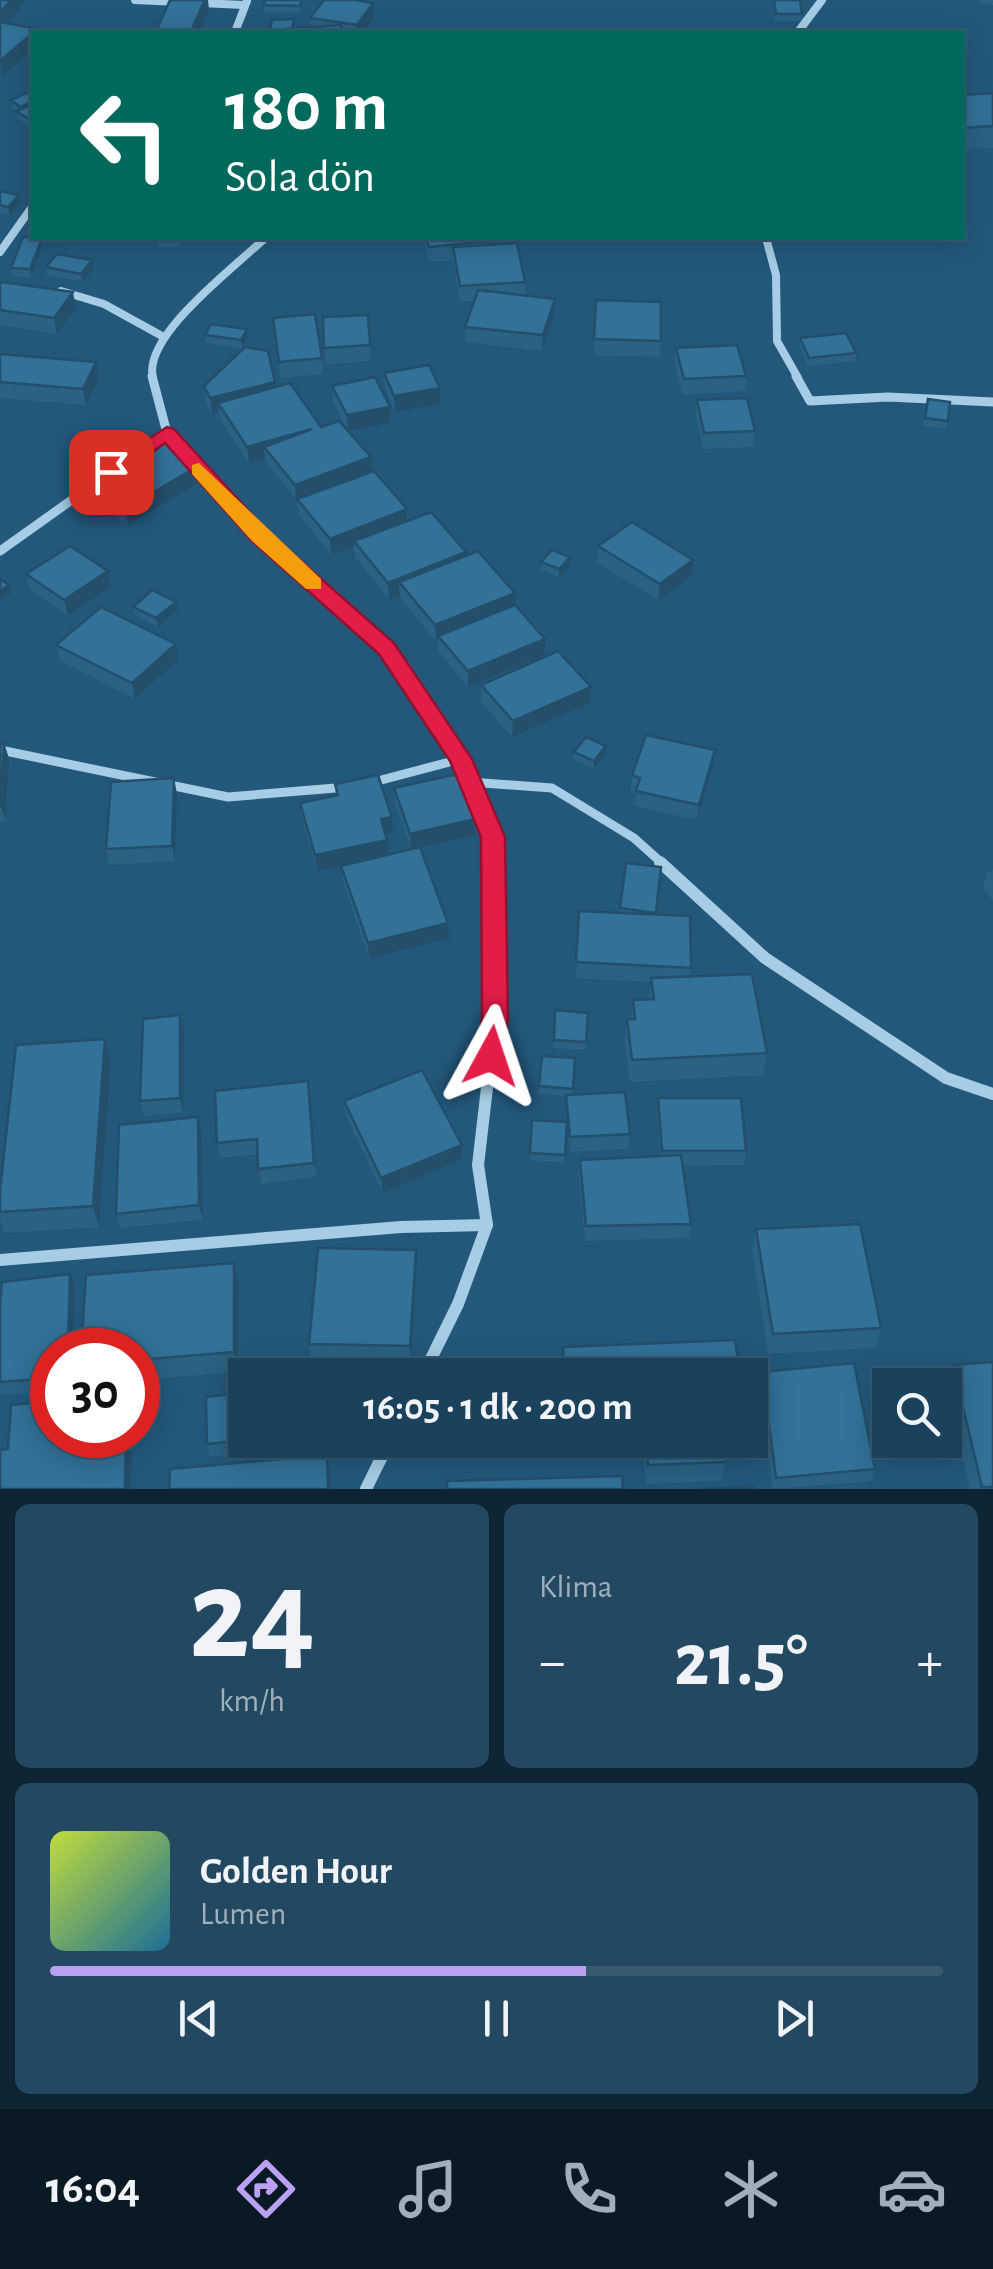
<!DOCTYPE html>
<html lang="tr">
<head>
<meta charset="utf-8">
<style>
	:root { --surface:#1a425c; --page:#234962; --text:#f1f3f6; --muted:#9fb0bb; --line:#385b72; --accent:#bca0f2 }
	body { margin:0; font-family:"Alegreya Sans",sans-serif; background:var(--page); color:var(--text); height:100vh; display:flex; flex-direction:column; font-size:38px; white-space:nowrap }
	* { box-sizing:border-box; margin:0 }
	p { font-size:32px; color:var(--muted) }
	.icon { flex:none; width:55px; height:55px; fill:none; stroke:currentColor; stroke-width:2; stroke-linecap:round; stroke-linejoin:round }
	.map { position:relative; height:1489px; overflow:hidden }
	.drawer { display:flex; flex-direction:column; gap:15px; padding:15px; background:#0e2433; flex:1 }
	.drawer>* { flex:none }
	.banner { position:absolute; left:30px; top:30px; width:935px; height:210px; border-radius:0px; box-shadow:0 5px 25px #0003,0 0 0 2px var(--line); background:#00695c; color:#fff; overflow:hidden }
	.controls { position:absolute; left:872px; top:1368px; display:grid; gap:20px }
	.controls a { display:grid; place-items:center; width:90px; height:90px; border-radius:0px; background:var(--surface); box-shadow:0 5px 25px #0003,0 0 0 2px var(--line); font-size:50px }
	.speed { position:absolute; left:30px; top:1328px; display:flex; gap:20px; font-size:50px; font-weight:700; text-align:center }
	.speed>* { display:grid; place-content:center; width:130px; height:130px; border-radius:50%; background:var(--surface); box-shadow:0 5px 25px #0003,0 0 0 2px var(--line); line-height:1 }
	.speed .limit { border:15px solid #d22; background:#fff; color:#111 }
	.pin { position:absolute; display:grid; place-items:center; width:85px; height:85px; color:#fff; margin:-42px; border-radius:20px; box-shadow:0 5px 15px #0006 }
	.me { position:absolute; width:110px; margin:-55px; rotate:5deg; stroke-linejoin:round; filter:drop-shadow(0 0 8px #0008) }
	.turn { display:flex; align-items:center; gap:35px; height:210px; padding:0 30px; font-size:45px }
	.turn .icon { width:130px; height:130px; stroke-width:2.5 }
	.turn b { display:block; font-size:70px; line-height:85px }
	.big { font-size:75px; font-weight:700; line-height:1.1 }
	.drawer .widget { flex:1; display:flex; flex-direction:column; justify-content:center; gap:15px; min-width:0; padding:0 35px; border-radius:15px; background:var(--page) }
	.drawer .dial { align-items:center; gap:0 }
	.dial b { font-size:130px; line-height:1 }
	.song { display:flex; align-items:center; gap:30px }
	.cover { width:120px; height:120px; border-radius:15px; background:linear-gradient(135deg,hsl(70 70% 55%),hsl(200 70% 35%)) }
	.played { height:10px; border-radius:5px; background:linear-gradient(90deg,var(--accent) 60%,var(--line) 60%) }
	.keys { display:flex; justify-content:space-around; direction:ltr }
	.heat { display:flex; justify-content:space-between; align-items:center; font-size:55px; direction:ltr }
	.drawer .tiles { flex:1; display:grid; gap:15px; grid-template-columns:1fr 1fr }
	.widget:last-child { grid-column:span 2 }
	.trip { position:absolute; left:228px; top:1358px; width:540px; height:100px; border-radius:0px; background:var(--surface); box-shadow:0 5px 25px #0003,0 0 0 2px var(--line); font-weight:700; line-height:100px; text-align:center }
	.menu { display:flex; height:160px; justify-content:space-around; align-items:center; background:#0a1a25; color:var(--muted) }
	.menu .icon { width:70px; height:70px }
	.menu .active { color:var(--accent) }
	.menu b { font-size:45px; color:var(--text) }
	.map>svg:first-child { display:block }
</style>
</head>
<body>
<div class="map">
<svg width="993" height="1489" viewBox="0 0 993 1489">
	<rect width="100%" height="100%" fill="#23587b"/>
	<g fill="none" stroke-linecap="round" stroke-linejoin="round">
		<g stroke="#a6cde5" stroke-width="8">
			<polyline points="135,0 244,5"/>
			<polyline points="235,32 247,1"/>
			<polyline points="798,32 822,0"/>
			<polyline points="766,238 776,275 777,341 798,378"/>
			<polyline points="0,252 32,207"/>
			<polyline points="61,291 104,304 162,336"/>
			<path d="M 153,378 C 142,336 235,267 265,238"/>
		</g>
		<g stroke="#a6cde5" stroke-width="9">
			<polyline points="152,376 167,433 259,536 387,649 461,759 493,837 493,864"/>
			<polyline points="796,376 810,401 888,397 993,402"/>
			<polyline points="128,461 167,433"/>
			<polyline points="0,551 97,482"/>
			<polyline points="0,750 228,797 348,787"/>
			<polyline points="470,782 552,788 634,838 663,864"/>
			<polyline points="370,783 461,759"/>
		</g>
		<g stroke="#a6cde5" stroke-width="12">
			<polyline points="660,862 765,958 946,1078 993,1094"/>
			<polyline points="0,1260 401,1227 487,1225"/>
			<polyline points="423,1375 458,1304 487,1225 478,1165 495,1019 493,862"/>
			<polyline points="366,1489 390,1440"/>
		</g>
	</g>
	<g fill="#2b6183">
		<polygon points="301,0 300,13 264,12 264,5"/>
		<polygon points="369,0 374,17 363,32 271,32 272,20 294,29 310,28 310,18"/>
		<polygon points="773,0 800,0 802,14 801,21 775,21"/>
		<polygon points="979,0 993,0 993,5 980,4"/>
		<polygon points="209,10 199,32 157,32 157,29"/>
		<polygon points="32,91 32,128 18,119 17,111 12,108 10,100"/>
		<polygon points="993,93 993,148 962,149 962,95"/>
		<polygon points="0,191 21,203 10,215 0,213"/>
		<polygon points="32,219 32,238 56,238 42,239 43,245 32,277 13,276 11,268 31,237 29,232"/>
		<polygon points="182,238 179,247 159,247 158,239"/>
		<polygon points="423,238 489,238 490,244 525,282 525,296 554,315 542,351 465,342 465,327 474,301 460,302 453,260 429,262"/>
		<polygon points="623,238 690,238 624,241"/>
		<polygon points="92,260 94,268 83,282 47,275 46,267"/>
		<polygon points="0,284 76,308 57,334 0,325"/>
		<polygon points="596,300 661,341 660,357 594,355"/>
		<polygon points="368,315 371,361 326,364 323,317"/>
		<polygon points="273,318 322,358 323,374 280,378"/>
		<polygon points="247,329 248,337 242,348 206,343 205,335"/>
		<polygon points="800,338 856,353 855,361 808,366 799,346"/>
		<polygon points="676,348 746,376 745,391 683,395 675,364"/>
		<polygon points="0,354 99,378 86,405 0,398"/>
		<polygon points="384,373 440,388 440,404 395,412 385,388"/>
		<polygon points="204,386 276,387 321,427 348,431 333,402 332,386 390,407 390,423 348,431 371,457 372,472 407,509 408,521 466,552 466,556 515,593 515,605 545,639 545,655 468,687 438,652 438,640 436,641 400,598 400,595 389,599 355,557 354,546 331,555 299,515 297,500 266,463 265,459 249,463 220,419 219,412 212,414 206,402"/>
		<polygon points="928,399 950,402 946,429 923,426"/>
		<polygon points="697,400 755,431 753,447 703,449 696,416"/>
		<polygon points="198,466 200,482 128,525 90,498 87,482"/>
		<polygon points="598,546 692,576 658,600 597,562"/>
		<polygon points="541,562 570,565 559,577 541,570"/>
		<polygon points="108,571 111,587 68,616 30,590 26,574"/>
		<polygon points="133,607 177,610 158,627 134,615"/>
		<polygon points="56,645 178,660 135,699 60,661"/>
		<polygon points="481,685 590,703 512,737 481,701"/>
		<polygon points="4,743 9,759 6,821 0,822 0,744"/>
		<polygon points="574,752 605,755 594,769 574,760"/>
		<polygon points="713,766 697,820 635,806 636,793 631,791 632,775"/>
		<polygon points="335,784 392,817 393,833 385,834 388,854 411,849 395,804 394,788 475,835 420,848 448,923 449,938 369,959 343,881 341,866 317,871 302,819 300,803 336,796"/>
		<polygon points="177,794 175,861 109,865 106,849"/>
		<polygon points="626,863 661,867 656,914 691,968 689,977 767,1053 763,1075 630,1082 625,1041 627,1019 631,1019 633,1000 649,999 651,982 576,978 579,911 620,913"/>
		<polygon points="993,870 993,901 983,888 987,872"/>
		<polygon points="555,1010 588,1013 586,1050 553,1048"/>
		<polygon points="184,1031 183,1113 144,1116 140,1101"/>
		<polygon points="105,1039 111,1061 99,1227 5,1233 0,1219 0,1190"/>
		<polygon points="542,1056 575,1058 572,1095 630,1134 628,1149 570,1152 566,1110 566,1096 539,1094"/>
		<polygon points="310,1096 316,1177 261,1184 258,1154 220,1158 217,1143"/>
		<polygon points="658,1098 746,1151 744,1165 683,1166 691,1224 689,1238 585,1241 579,1175 580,1160 660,1156 657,1113"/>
		<polygon points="344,1101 462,1145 462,1159 383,1193 346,1116"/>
		<polygon points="532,1120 567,1122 564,1163 530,1160"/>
		<polygon points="201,1132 203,1220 120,1228 116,1214"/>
		<polygon points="756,1229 881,1328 875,1348 768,1354 752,1249"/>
		<polygon points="416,1250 417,1264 411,1360 311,1358 309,1344"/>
		<polygon points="239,1283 238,1372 138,1380 138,1350"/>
		<polygon points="75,1288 73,1350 52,1350 52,1392 0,1395 0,1305"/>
		<polygon points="993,1362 993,1489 970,1489 945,1384 953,1365"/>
		<polygon points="762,1372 875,1469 871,1481 773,1489 759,1386"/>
		<polygon points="245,1440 321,1440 322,1445 210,1457 207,1444"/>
		<polygon points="642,1440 722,1440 725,1462 721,1481 646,1484"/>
	</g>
	<g fill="#234f6a">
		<polygon points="11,0 27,0 0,31 0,13"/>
		<polygon points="205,0 208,0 209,10 199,32 192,32"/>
		<polygon points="368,0 369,9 373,3 374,17 363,32 357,32 357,25"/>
		<polygon points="32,34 32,50 3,76 0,61"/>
		<polygon points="19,195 21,203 10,215 8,207"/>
		<polygon points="42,238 43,245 32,277 30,269"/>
		<polygon points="92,260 94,268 83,282 81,274"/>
		<polygon points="73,292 76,308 57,334 54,318"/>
		<polygon points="555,299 554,315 542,351 543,335"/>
		<polygon points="247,329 248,337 242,348 241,340"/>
		<polygon points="96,362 99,378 86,405 83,389"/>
		<polygon points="275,382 277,397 218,403 219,412 212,414 210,398"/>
		<polygon points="440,388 440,404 395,412 394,396"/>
		<polygon points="390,407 390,423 348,431 347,415"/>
		<polygon points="312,429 264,447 265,459 249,463 247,447"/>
		<polygon points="371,457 372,473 296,501 295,485"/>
		<polygon points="198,466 200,482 128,525 125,509"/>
		<polygon points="407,509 408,525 354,541 354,546 331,555 330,539"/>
		<polygon points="466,552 467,568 399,582 400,595 389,599 388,583"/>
		<polygon points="570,557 570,565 559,577 559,569"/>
		<polygon points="693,560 692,576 658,600 660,584"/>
		<polygon points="108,571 111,587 68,616 64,600"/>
		<polygon points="9,585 11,593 0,600 0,591"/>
		<polygon points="515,593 515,609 438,636 438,640 436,641 435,625"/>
		<polygon points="176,602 177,610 158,627 156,618"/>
		<polygon points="545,639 545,655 468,687 468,671"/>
		<polygon points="176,644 178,660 135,699 132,683"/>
		<polygon points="591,687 590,703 512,737 513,721"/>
		<polygon points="4,743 9,759 6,821 1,806"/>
		<polygon points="606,746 605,755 594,769 594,761"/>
		<polygon points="715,750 713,766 697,820 699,805"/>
		<polygon points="174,778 177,794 175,861 172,846"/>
		<polygon points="392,817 393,833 382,835 381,819"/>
		<polygon points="475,819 475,835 411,850 410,834"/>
		<polygon points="387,840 388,856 317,871 315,855"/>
		<polygon points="448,923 449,938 369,959 368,943"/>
		<polygon points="180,1015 184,1031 183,1113 180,1098"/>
		<polygon points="105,1039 111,1061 99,1227 93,1206"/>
		<polygon points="198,1117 201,1132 203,1220 199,1205"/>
		<polygon points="462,1145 462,1159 383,1193 381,1178"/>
		<polygon points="416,1250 417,1264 411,1360 410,1346"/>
		<polygon points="234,1263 239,1283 238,1372 234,1352"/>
		<polygon points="70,1274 75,1288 73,1350 68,1350"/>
		<polygon points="126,1435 132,1435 131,1489 125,1489"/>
		<polygon points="327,1455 330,1474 331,1489 328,1489"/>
	</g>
	<g fill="#327198" stroke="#234f6a" stroke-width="2.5">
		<polygon points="0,0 11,0 0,13"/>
		<polygon points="170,0 205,0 191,31 157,29"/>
		<polygon points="265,0 301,0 300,6 264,5"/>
		<polygon points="324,0 355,0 373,3 357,25 310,18"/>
		<polygon points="774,0 800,0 802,14 776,14"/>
		<polygon points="294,19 292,29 287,29 288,31 270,31 272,20"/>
		<polygon points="0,22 37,29 0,61"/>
		<polygon points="341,25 343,32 288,32 287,29"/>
		<polygon points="32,91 32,102 21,107 10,100"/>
		<polygon points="993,93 993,126 962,128 962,95"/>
		<polygon points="31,105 32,106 32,121 16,111"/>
		<polygon points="0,191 19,195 8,207 0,205"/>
		<polygon points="23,237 42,238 30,269 11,268"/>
		<polygon points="158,238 179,238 178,239 158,239"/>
		<polygon points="426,238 489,238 490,241 429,247"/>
		<polygon points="517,243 525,282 460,286 453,247"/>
		<polygon points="57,254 92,260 81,274 46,267"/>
		<polygon points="2,282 73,292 54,318 0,310 0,284"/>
		<polygon points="478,290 555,299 543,335 465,327"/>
		<polygon points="596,300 661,302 661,341 594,339"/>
		<polygon points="315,314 322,358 279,362 273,318"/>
		<polygon points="368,315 370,345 324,348 323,317"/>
		<polygon points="211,324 247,329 241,340 205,335"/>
		<polygon points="846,333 856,353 809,358 800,338"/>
		<polygon points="737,345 746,376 684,379 676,348"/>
		<polygon points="245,347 268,351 275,382 210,398 204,386"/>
		<polygon points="0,354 96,362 83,389 0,382"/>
		<polygon points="429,365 440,388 394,396 384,373"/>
		<polygon points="375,377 390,407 347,415 332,386"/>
		<polygon points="290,383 321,427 339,421 371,457 295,485 264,447 312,429 247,447 218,403"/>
		<polygon points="747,398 755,431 704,433 697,400"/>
		<polygon points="928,399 950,402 948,421 925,418"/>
		<polygon points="161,441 198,466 125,509 87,482"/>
		<polygon points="374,471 407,509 330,539 297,499"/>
		<polygon points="431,512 466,552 388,583 354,541"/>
		<polygon points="632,522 693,560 660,584 598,546"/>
		<polygon points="70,546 108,571 64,600 26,574"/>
		<polygon points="552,550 570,557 559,569 541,562"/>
		<polygon points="478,551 515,593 435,625 399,582"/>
		<polygon points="0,579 9,585 0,591"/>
		<polygon points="152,590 176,602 156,618 133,607"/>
		<polygon points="515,605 545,639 468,671 438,636"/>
		<polygon points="101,607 176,644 132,683 56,645"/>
		<polygon points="558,651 591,687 513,721 481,685"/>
		<polygon points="646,735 715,750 699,805 636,791 640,778 632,775"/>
		<polygon points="586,737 606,746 594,761 574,752"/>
		<polygon points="4,743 1,806 0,806 0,744"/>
		<polygon points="458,774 475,819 410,834 394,788"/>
		<polygon points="378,775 392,817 381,819 387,840 315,855 300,803 338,795 335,784"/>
		<polygon points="174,778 172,846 106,849 111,782"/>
		<polygon points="420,847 448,923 368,943 341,866"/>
		<polygon points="626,863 661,867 656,913 620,908"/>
		<polygon points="579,911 690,916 691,968 576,962"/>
		<polygon points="752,974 767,1053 632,1060 627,1019 635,1019 633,1000 654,999 651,978"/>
		<polygon points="555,1010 588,1013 586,1042 554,1040"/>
		<polygon points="180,1015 180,1098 140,1101 143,1019"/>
		<polygon points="105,1039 93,1206 0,1212 0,1190 16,1045"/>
		<polygon points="542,1056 575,1058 573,1089 539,1086"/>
		<polygon points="422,1070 462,1145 381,1178 344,1101"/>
		<polygon points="308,1081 314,1163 258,1169 257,1139 217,1143 215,1091"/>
		<polygon points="625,1092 630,1134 570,1137 566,1095"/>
		<polygon points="658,1098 741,1098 746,1151 662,1151"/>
		<polygon points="198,1117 199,1205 116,1214 119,1125"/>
		<polygon points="532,1120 567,1122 565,1155 530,1153"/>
		<polygon points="681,1155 691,1224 586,1226 580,1160"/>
		<polygon points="860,1224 881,1328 773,1334 756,1229"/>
		<polygon points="318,1248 416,1250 410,1346 309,1344"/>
		<polygon points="234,1263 234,1352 138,1360 138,1350 81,1350 86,1275"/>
		<polygon points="70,1274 68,1350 52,1350 52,1378 0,1382 0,1305 2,1282"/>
		<polygon points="735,1340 740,1375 565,1375 563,1347"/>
		<polygon points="993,1362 993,1487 982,1487 953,1365"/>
		<polygon points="854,1363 875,1469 776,1478 762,1372"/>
		<polygon points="245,1393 245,1440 246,1440 207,1444 206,1397"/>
		<polygon points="52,1401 52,1435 126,1435 125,1489 0,1489 0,1450 8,1449 11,1405"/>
		<polygon points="646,1440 722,1440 725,1462 648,1465"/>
		<polygon points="327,1455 328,1489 169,1489 170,1469"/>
		<polygon points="622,1476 623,1489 447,1489 447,1481"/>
		<polygon points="754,1486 755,1489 704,1489"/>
	</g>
	<polygon fill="#e11d48" stroke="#92132f" stroke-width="2.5" points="167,427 174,429 267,531 394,643 472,759 505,837 508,1019 500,1063 491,1067 478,1056 482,1019 481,837 450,761 379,654 252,541 165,443 118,477 104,477 104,468"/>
	<polygon fill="#f59e0b" points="199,463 321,579 321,589 306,589 252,541 192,474 192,465"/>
</svg>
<div class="controls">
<a><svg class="icon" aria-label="search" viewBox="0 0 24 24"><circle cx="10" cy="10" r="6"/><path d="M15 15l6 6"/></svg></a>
</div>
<div class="speed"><div class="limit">30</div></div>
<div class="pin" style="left:111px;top:472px;background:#d93025"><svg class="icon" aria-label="arrive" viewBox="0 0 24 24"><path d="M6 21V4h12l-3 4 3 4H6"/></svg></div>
<svg class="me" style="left:491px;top:1056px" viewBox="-20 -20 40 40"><path d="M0-17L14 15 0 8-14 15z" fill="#e11d48" stroke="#fff" stroke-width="4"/></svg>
<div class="trip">16:05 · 1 dk · 200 m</div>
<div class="banner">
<div class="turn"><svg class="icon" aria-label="left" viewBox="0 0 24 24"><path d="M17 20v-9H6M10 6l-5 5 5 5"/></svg><div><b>180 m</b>Sola dön</div></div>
</div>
</div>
<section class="drawer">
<div class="tiles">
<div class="widget dial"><b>24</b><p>km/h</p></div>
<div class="widget"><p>Klima</p>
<div class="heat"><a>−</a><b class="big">21.5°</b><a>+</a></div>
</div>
<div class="widget">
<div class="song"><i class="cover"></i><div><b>Golden Hour</b><p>Lumen</p></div></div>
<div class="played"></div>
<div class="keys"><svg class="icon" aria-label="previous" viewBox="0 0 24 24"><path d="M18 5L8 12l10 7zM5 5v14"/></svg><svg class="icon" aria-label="pause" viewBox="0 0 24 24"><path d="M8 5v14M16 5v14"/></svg><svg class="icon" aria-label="next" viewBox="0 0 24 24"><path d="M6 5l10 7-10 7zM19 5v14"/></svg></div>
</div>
</div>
</section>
<nav class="menu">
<b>16:04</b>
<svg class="icon active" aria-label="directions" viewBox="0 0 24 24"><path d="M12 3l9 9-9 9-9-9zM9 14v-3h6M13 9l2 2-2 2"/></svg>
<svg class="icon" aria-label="music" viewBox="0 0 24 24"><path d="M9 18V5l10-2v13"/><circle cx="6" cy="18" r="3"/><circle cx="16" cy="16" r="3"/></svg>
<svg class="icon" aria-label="phone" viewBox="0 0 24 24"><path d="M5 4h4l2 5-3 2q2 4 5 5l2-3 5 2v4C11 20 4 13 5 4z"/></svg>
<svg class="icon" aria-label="climate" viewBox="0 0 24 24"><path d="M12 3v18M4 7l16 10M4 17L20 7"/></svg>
<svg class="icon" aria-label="car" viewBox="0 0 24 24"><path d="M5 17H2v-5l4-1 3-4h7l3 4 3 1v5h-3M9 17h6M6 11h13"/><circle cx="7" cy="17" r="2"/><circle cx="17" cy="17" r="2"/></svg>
</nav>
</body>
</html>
